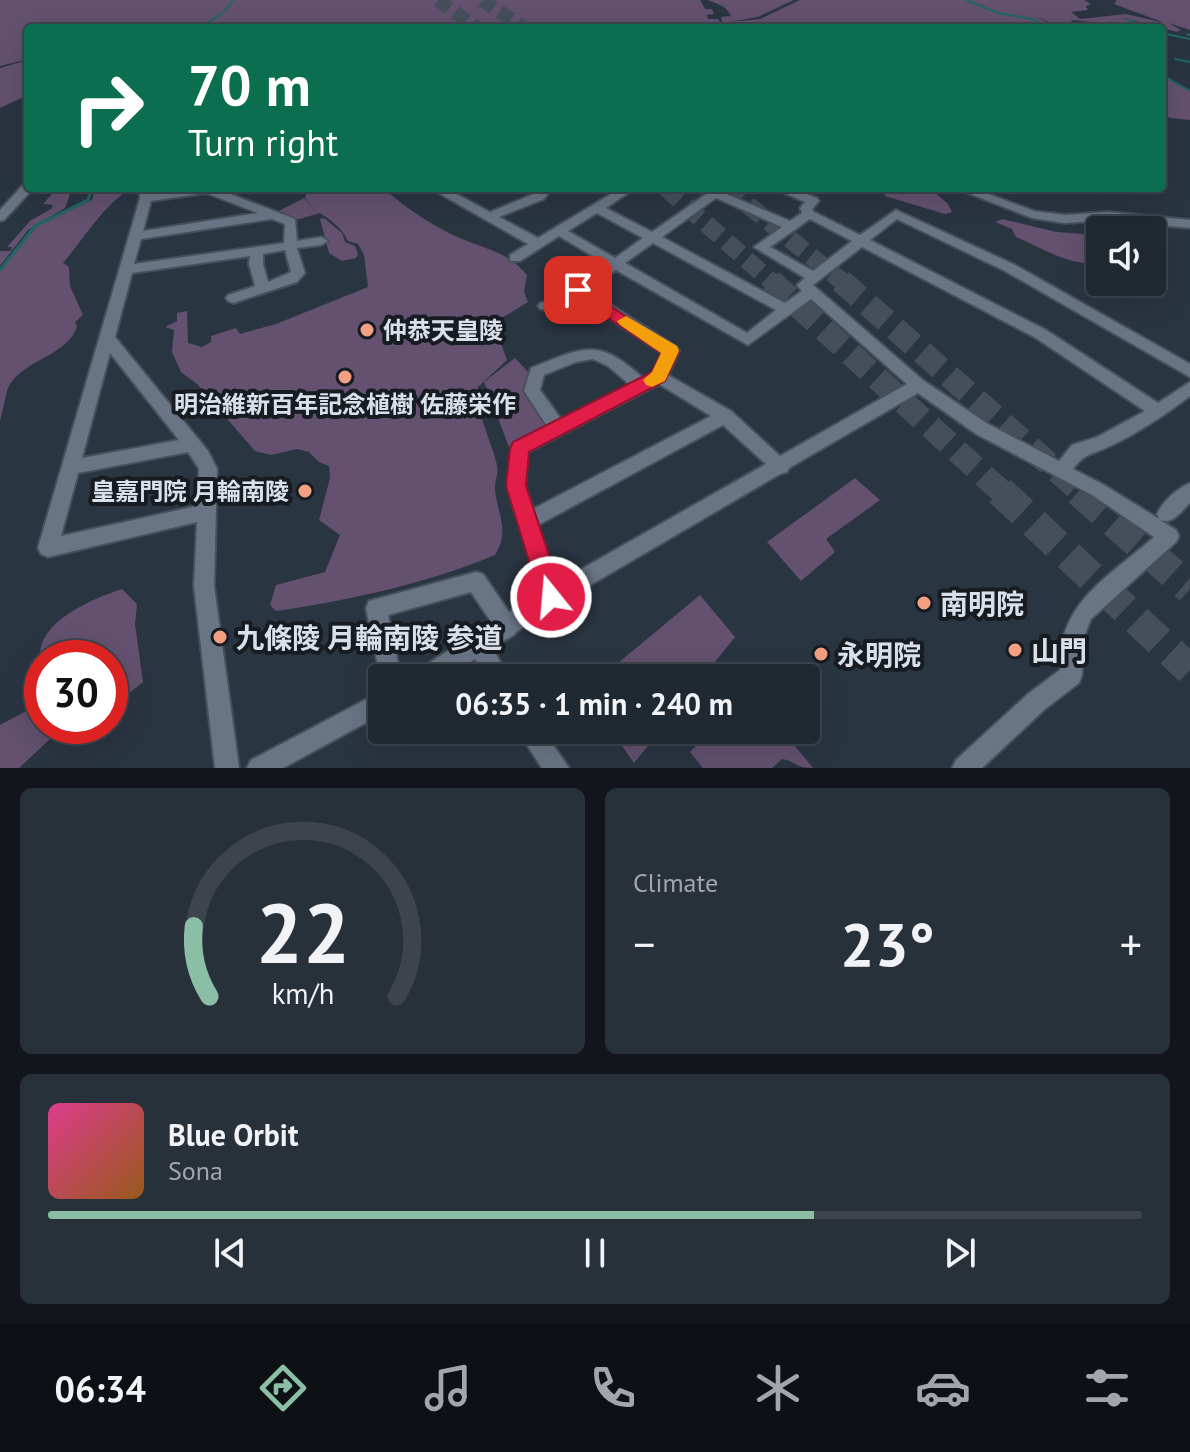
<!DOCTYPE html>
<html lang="en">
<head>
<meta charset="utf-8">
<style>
	:root { --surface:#202832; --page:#28303a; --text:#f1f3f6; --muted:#a2a6ac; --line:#3d444d; --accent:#8abfa5 }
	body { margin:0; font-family:"PT Sans","Noto Sans JP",sans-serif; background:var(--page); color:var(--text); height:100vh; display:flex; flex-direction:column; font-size:30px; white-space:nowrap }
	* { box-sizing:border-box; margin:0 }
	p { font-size:26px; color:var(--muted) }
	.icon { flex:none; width:44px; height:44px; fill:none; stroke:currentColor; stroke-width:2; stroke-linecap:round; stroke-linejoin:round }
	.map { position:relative; height:768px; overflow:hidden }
	.sheet { display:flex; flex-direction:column; gap:20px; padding:20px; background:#12161c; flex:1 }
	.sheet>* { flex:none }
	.banner { position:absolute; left:24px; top:24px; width:1142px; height:168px; border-radius:8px; box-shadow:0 8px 32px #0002,0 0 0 2px var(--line); background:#0b6e4f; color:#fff; overflow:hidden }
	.buttons { position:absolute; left:1086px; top:216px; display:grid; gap:16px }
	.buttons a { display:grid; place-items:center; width:80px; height:80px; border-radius:8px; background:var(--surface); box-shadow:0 8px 32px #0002,0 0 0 2px var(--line); font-size:40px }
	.speed { position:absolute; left:24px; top:640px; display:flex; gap:16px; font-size:40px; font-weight:700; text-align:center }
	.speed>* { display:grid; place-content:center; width:104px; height:104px; border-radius:50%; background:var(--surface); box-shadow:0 8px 32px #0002,0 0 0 2px var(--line); line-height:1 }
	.speed .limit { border:12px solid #d22; background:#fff; color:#111 }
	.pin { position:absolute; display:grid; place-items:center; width:68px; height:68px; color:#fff; margin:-34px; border-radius:16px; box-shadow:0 4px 12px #0006 }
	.me { position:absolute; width:88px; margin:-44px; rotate:343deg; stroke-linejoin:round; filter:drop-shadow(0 0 6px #0008) }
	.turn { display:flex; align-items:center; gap:28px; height:168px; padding:0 32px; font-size:36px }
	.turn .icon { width:104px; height:104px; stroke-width:2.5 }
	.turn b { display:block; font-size:56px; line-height:68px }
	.big { font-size:60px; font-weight:700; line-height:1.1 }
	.sheet .widget { flex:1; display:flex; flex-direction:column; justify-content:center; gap:12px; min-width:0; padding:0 28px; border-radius:12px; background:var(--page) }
	.sheet .dial { align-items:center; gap:0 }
	.dial svg { height:208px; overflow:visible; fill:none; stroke:var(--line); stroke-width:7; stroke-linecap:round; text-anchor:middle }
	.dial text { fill:var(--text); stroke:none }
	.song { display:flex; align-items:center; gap:24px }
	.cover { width:96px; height:96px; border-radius:12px; background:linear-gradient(135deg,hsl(330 70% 55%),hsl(30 70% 35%)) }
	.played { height:8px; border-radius:4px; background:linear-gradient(90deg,var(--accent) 70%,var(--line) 70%) }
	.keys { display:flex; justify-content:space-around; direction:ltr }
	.heat { display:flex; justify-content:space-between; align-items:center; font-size:44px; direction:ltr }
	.sheet .tiles { flex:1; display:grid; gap:20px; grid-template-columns:1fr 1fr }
	.widget:last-child { grid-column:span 2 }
	.trip { position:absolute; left:368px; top:664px; width:452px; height:80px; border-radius:8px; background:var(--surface); box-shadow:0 8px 32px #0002,0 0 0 2px var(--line); font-weight:700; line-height:80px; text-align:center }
	.tabs { display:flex; height:128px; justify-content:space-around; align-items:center; background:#0d1014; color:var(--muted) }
	.tabs .icon { width:56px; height:56px }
	.tabs .on { color:var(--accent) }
	.tabs b { font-size:36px; color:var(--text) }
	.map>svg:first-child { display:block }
</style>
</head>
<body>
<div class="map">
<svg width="1190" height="768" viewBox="0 0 1190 768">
	<rect width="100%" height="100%" fill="#2a3542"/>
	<g fill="#63516f">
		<path d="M 0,0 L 700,0 L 705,9 L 712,9 L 714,14 L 707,15 L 708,19 L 718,19 L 723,25 L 721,17 L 731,16 C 726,5 717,4 708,0 L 794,0 L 758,17 L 730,22 L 760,19 L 800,0 L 1084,0 L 1091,4 L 1086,6 L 1088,10 L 1071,12 L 1080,19 L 1126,14 L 1165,23 L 1114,4 L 1117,0 L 1190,0 L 1190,30 L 1169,23 L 1181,30 L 1177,32 L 1120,17 L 1148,28 L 1073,20 L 1067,25 L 1061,24 L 1070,26 L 1076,22 L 1134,28 L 1065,28 L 1033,16 L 1060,28 L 28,28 L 28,59 L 0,66 Z"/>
		<polygon points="28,60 28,95 0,108 0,68"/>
		<polygon points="1162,76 1190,92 1190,120 1170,118 1162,113"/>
		<polygon points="57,188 87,188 70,194 65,208 28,230 0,266 0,251 11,251 12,247 7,247 30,221 51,209 53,205 43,204"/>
		<path d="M 95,188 L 131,188 C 103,206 85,237 63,263 L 69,267 L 70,286 L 83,315 L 75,322 L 77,327 C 67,355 27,359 10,384 C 6,390 3,412 0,421 L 0,271 L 38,225 L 92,200 Z"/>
		<path d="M 308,188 L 391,188 L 388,192 C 407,209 438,229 462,239 C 487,249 509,253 527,275 L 524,292 L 528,302 L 502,318 L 499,338 L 507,360 L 478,387 C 476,415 491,438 497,465 C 499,474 494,482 495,490 C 498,516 510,531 495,555 C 426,584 350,600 276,611 L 270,605 L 276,585 L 325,572 L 340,535 L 319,520 L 330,478 L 329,466 L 319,462 L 309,452 L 297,449 L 271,455 L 255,451 L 197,384 L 181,372 L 172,352 L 174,330 L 165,327 L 177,321 L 177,313 L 187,311 L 188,343 L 202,347 L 211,342 L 211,336 L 236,328 L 240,334 L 276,324 L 368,287 L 364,255 L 358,244 L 348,241 C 342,228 332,221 320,213 L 292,221 L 275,213 L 304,198 L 317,212 L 305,198 Z"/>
		<polygon points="883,188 912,192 913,188 930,188 948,204 952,212 945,214 885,196"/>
		<polygon points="324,218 342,233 345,242 355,246 358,254 356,258 342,261 329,253 320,219"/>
		<path d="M 1002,219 L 1056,232 L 1083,234 L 1100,243 L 1100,262 C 1075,269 1040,247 1016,237 L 1012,229 L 995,222 Z"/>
		<polygon points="515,358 529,373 523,392 546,423 542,430 509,447 484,382"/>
		<polygon points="855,478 880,500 826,539 835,552 801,581 767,542"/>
		<path d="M 122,589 L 137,604 L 135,624 L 143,682 L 127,695 L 110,701 L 110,658 L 42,658 L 42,726 L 64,726 L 19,768 L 0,768 L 0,725 L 32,708 C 39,689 37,672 40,652 C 44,618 95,598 122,589 Z"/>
		<polygon points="700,595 735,637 702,678 600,678"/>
		<polygon points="611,730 661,730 634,763"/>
		<path d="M 685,730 L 782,730 L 813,768 C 794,768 796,761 782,759 L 772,768 L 703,768 L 690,752 L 697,745 Z"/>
	</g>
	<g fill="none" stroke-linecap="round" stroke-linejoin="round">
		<g stroke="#1e6867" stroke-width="2">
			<polyline points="966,0 998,13 1032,19 1050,28"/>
			<polyline points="1128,20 1149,28"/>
			<polyline points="200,28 225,11 233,0"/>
			<polyline points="1162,33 1190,39"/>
			<polyline points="1187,34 1190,35"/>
			<polyline points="1175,59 1190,62"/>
			<polyline points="1162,75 1190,91"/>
		</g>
		<polyline stroke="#1e6867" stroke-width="3" points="0,270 35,226 88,200 92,188"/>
		<g stroke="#444f5b" stroke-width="14" stroke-dasharray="14 7" stroke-linecap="butt">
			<polyline points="438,0 477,28"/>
			<polyline points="482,0 524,28"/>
		</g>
		<g stroke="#444f5b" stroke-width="18" stroke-dasharray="18 9" stroke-linecap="butt">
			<polyline points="666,188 773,283"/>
			<polyline points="727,188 844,283"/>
		</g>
		<g stroke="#444f5b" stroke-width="24" stroke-dasharray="24 12" stroke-linecap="butt">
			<polyline points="771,281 1003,493"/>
			<polyline points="841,281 1082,493"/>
		</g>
		<g stroke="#444f5b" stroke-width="31" stroke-dasharray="31 16" stroke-linecap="butt">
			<polyline points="1000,491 1190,670"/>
			<polyline points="1079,491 1190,589"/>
		</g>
		<g stroke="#46505b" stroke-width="4">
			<g id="street">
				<polygon points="28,183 28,188 32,190 4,220 0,221 0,210 24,184"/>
				<path d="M 139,188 L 151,188 L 152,194 L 189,188 L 215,188 L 295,219 L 297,241 L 321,237 L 328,241 L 321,245 L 297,248 L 305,273 L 297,282 L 233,303 L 228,301 L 226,298 L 228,295 L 255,286 L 249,264 L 250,256 L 132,273 L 115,337 L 208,451 L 217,469 L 214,586 L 239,768 L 215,768 L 194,586 L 197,522 L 48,557 L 41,554 L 38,548 L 140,198 ZM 206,193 L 258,213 L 143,231 L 151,201 ZM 272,219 L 285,224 L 284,243 L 134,264 L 141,239 ZM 285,250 L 291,272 L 268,282 L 263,264 L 263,254 ZM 110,353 L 179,440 L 82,458 ZM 188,452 L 199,469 L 197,506 L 61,536 L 78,473 Z"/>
				<path d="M 430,188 L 445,188 L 490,212 L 536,193 L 540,188 L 552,188 L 544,199 L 499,217 L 538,238 L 621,188 L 635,188 L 606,208 L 652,232 L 715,188 L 729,188 L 724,193 L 790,221 L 802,213 L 800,208 L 805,202 L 773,188 L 790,188 L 817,198 L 819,201 L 812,209 L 814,212 L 860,235 L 896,210 L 1015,265 L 1190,364 L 1190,377 L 1005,271 L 897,219 L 870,240 L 1046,330 L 1158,403 L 1190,382 L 1190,396 C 1165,415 1138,433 1110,446 C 1092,455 1086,452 1073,469 L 1104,485 L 1159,519 L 1157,514 C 1162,502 1178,488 1190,483 L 1190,503 C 1181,511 1173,525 1160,520 L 1176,530 L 1179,536 L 1176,542 L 1091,619 L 1082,642 L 1082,675 L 1079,683 L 1045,709 L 982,768 L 952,768 L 956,760 L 1029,693 L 1060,670 C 1057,603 1109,577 1154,537 L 1092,495 L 976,434 L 918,393 L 789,468 L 787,472 L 780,474 L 558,604 L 516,632 L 514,635 L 492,647 L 509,678 L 486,678 L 475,659 L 446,678 L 415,678 L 418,670 L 492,623 L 471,592 L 388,615 L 401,678 L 382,678 L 382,685 L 366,608 L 369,601 L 476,572 L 483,574 L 509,612 L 540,593 L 507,486 L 514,443 L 547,426 L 524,391 L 531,368 C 584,347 598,337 643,378 L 653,373 L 662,353 L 578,297 C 567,305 554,313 540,309 L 538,306 L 540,303 L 555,299 L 606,264 L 559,236 L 520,261 L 510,261 L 510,255 L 528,244 ZM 716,198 L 782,227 L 754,247 L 805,278 L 797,285 L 802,291 L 785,303 L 662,237 ZM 597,213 L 643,238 L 615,258 L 568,231 ZM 810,219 L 852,241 L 813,271 L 770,247 ZM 653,243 L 776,310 L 747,333 L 625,263 ZM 862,247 L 1036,338 L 1145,411 L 1097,437 L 1072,445 L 1059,461 L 988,424 L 924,381 L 813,285 ZM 616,270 L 748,345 L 811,299 L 907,384 L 780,456 L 731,411 L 668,375 L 679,351 L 676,347 L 588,290 ZM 593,359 L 608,366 L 630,385 L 561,419 L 540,390 L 544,375 L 576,362 ZM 659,384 L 711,416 L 533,509 L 525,486 L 528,452 ZM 723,425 L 766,464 L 557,583 L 538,525 Z"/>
				<polygon points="955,188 972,188 1034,211 1065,215 1108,212 1190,220 1190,228 1108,220 1065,223 1032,218"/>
				<polygon points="382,691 382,714 283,768 247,768 251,760"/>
				<polygon points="517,730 543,730 569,768 542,768"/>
			</g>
		</g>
		<use href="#street" fill="#697585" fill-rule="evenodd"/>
	</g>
	<polygon fill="#e11d48" stroke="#92132f" stroke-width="2" points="578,285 679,351 665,381 529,452 526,486 563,597 559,605 551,608 543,605 540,597 506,486 510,448 513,442 652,372 661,353 572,294 570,290"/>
	<polygon fill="#f59e0b" points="626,316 677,346 679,351 665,381 652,387 646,385 643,380 652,372 661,353 620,325 617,321"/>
	<g fill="#f39f82" stroke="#171c22" stroke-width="3">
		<circle cx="367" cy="330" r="8"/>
		<circle cx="345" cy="377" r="8"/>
		<circle cx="305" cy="491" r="8"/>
		<circle cx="924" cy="603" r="8"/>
		<circle cx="220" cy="637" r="8"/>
		<circle cx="1015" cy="650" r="8"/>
		<circle cx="821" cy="654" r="8"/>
	</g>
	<g text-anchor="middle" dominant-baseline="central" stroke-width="8" stroke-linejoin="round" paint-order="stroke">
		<g font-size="24" font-weight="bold" fill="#d9e0e9" stroke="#171c22" text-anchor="start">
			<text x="383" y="330">仲恭天皇陵</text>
			<text x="345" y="404" text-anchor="middle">明治維新百年記念植樹 佐藤栄作</text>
			<text x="289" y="491" text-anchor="end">皇嘉門院 月輪南陵</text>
		</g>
		<g font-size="28" font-weight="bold" fill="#d9e0e9" stroke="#171c22" text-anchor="start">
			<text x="940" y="603">南明院</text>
			<text x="236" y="637">九條陵 月輪南陵 参道</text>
			<text x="1031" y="650">山門</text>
			<text x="837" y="654">永明院</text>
		</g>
	</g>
</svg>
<div class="buttons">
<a><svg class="icon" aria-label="sound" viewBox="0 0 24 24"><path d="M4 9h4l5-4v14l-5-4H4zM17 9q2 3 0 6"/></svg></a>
</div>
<div class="speed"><div class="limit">30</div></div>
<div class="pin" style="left:578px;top:290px;background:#d93025"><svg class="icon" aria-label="arrive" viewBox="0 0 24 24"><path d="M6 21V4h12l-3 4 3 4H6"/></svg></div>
<svg class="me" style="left:551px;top:597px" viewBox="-20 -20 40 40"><circle r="17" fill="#e11d48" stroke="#fff" stroke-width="3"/><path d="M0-11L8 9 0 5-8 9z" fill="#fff"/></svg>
<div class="trip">06:35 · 1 min · 240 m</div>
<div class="banner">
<div class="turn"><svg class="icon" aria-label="right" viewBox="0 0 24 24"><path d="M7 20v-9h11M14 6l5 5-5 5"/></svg><div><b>70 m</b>Turn right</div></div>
</div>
</div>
<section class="sheet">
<div class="tiles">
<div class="widget dial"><svg viewBox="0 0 100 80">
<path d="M14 69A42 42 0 1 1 86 69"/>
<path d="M14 69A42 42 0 0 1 8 42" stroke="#8abfa5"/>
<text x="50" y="56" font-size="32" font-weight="700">22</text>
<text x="50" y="72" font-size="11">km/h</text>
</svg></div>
<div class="widget"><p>Climate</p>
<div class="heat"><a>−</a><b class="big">23°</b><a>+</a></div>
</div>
<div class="widget">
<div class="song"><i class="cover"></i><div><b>Blue Orbit</b><p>Sona</p></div></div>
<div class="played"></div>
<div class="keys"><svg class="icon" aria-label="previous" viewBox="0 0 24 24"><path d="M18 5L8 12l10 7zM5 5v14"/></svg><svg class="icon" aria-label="pause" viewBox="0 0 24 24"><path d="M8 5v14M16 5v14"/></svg><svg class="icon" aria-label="next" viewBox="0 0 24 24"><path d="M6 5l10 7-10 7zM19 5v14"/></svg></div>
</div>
</div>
</section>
<nav class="tabs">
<b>06:34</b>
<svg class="icon on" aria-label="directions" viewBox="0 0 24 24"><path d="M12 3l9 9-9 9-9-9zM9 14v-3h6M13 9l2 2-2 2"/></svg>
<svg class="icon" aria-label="music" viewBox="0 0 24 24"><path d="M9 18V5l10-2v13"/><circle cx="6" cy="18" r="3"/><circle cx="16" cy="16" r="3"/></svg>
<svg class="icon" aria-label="phone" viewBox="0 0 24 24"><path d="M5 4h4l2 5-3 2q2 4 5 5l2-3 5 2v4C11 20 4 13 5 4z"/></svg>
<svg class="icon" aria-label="climate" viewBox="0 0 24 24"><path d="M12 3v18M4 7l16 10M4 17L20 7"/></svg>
<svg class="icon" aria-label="car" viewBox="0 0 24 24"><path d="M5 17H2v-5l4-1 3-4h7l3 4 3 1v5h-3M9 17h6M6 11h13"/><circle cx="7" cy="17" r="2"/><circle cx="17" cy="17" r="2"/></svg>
<svg class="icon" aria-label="filters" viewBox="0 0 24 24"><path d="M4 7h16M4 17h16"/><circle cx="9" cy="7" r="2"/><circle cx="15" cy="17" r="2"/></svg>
</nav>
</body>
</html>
